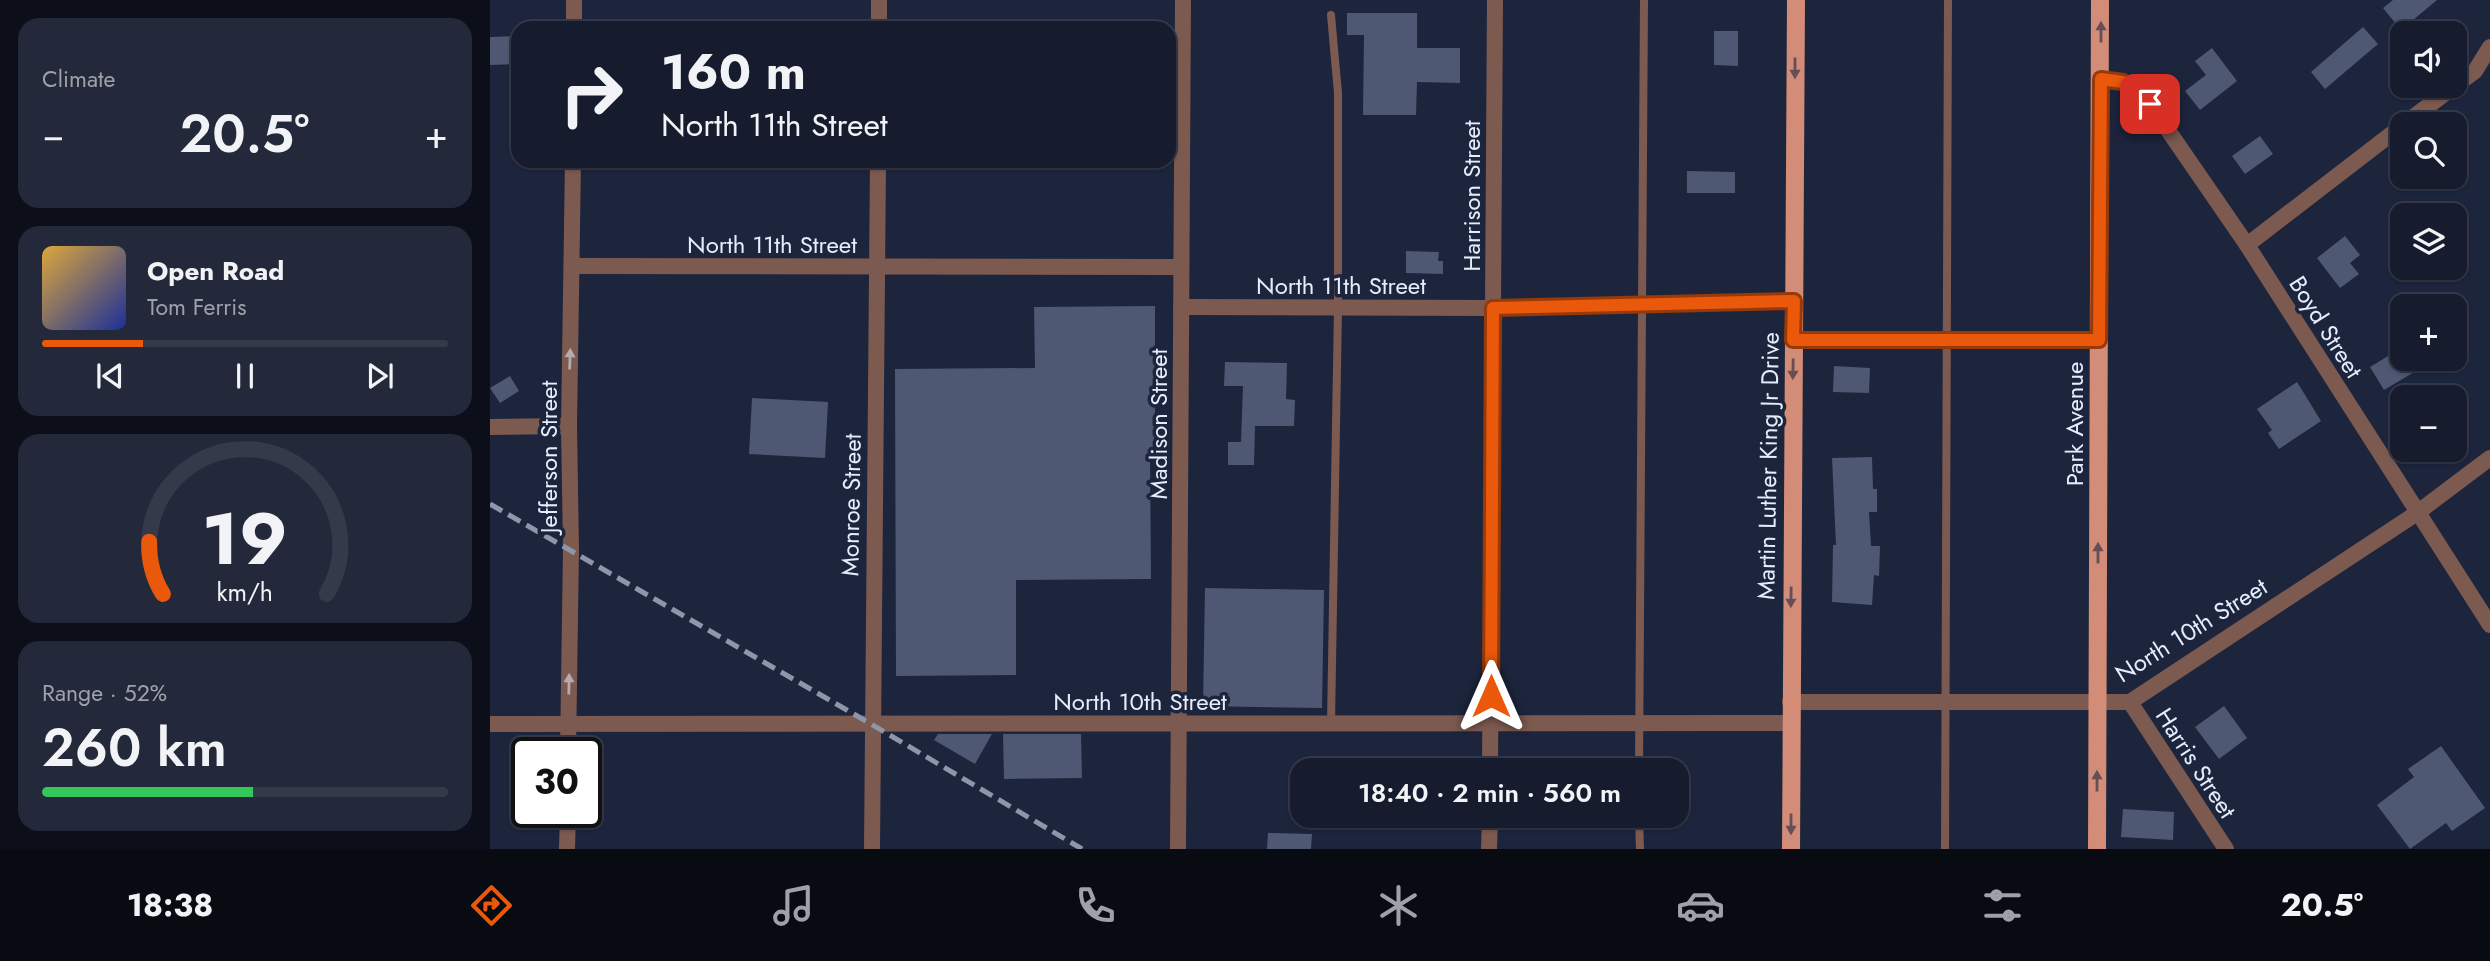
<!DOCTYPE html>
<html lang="en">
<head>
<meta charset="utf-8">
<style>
	:root { --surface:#161c2e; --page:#23293a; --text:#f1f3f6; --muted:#9ea1aa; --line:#353a4a; --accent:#ea580c }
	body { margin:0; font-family:Jost,sans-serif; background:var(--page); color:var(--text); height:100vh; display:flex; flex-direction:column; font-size:26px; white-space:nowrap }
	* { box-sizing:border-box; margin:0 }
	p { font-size:23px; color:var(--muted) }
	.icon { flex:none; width:38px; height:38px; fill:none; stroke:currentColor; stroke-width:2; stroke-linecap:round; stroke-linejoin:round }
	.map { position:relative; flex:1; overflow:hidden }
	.panel { display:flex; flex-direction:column; gap:18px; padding:18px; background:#0c0f19; width:490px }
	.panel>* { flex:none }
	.banner { position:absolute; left:21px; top:21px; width:665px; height:147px; border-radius:21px; box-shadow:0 2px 5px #0004,0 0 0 2px var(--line); background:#161c2e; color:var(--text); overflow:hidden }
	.tools { position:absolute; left:1900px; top:21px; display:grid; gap:14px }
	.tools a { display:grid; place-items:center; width:77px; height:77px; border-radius:14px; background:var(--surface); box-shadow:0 2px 5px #0004,0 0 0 2px var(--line); font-size:35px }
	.speed { position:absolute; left:21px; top:737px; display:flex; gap:14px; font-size:35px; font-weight:700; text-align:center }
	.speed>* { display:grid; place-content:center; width:91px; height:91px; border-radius:50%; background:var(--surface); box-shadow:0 2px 5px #0004,0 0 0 2px var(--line); line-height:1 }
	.speed .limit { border:4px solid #111; border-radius:10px; background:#fff; color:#111 }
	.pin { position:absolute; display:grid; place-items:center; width:60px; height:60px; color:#fff; margin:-30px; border-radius:14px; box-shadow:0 4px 10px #0006 }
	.me { position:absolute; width:77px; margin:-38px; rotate:0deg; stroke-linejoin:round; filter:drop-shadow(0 0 5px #0008) }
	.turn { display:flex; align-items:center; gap:24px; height:147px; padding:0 35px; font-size:32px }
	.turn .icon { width:91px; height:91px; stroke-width:2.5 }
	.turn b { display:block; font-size:49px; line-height:60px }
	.big { font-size:52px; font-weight:600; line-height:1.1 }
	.panel .tile { flex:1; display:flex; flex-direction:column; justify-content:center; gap:10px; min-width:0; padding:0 24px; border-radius:21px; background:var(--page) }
	.panel .dial { align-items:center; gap:0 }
	.dial svg { height:182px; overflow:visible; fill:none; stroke:var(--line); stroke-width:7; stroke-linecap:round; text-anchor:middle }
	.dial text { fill:var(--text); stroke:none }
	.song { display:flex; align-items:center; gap:21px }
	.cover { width:84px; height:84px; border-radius:10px; background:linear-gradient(135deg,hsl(40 70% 55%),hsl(230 70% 35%)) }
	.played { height:7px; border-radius:4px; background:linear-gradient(90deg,var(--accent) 25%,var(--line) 25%) }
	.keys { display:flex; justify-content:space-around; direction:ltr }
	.heat { display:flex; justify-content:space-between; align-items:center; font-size:38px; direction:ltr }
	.charge { height:10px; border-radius:5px; background:linear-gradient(90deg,#34c759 52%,var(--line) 0) }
	.trip { position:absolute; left:800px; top:758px; width:399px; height:70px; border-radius:21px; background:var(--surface); box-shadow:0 2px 5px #0004,0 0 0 2px var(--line); font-weight:600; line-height:70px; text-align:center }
	.dock { display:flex; height:112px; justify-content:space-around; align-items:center; background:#090b12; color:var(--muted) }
	.dock .icon { width:49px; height:49px }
	.dock .active { color:var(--accent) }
	.dock b { font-size:32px; color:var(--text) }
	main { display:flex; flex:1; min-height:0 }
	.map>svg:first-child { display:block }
</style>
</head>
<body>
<main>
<section class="panel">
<div class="tile"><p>Climate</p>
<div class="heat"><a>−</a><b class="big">20.5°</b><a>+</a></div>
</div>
<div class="tile">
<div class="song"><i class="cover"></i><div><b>Open Road</b><p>Tom Ferris</p></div></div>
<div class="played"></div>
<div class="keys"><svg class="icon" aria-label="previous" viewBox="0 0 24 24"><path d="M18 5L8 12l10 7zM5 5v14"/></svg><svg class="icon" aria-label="pause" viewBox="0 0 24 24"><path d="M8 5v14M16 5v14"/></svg><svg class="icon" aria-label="next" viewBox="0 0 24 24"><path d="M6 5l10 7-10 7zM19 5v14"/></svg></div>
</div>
<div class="tile dial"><svg viewBox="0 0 100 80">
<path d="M14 69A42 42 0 1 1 86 69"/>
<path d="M14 69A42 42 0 0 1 8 46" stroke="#ea580c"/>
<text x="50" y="56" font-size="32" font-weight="700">19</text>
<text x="50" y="72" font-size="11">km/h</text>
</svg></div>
<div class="tile"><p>Range · 52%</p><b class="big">260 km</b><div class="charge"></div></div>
</section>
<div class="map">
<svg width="2000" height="849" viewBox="0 0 2000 849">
	<rect width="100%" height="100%" fill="#1d253d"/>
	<g fill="#4e5873">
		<polygon points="1903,0 1947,0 1911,30 1893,8"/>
		<polygon points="857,13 927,13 927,48 970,48 970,83 927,82 926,115 873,115 874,35 857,35"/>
		<polygon points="1873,27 1888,44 1835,89 1821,72"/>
		<polygon points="1224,31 1248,31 1248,66 1224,65"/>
		<polygon points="28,36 28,64 0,65 0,37"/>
		<polygon points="1722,48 1747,81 1710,110 1695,91 1716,75 1705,61"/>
		<polygon points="1770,136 1783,154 1755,174 1742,156"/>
		<polygon points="1197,171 1245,172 1245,193 1197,193"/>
		<polygon points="1855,236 1870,255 1860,263 1869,274 1850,288 1827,258"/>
		<polygon points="916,251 949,252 948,261 953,261 953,274 916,273"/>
		<polygon points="665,306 665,453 660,453 661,579 526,580 526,675 406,676 405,369 545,368 544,307"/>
		<polygon points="1913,347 1913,359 1946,359 1894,390 1880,367"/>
		<polygon points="735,362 797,363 796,399 805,400 804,426 765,426 764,465 738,465 738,442 751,442 753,386 734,386"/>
		<polygon points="1344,366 1380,368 1379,393 1343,392"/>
		<polygon points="20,376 29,391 10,403 0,388"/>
		<polygon points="1807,382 1831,421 1789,449 1778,433 1782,430 1767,409"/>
		<polygon points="262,398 338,402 335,458 259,454"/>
		<polygon points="1382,457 1383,489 1387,489 1387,512 1379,512 1381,546 1390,546 1389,576 1384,575 1382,605 1342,602 1343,545 1346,545 1342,458"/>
		<polygon points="715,588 834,590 832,708 713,706"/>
		<polygon points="1734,706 1757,738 1729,759 1705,727"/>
		<polygon points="448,734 502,734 485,764 444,740"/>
		<polygon points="513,734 591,734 592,778 514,779"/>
		<polygon points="1951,746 1995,808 1962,831 1956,823 1920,849 1887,805 1924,777 1918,769"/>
		<polygon points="1633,809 1684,812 1683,840 1631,837"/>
		<polygon points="778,833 822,834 821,849 777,849"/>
	</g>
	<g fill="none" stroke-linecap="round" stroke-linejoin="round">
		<g stroke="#7c5a50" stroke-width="8">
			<polyline points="841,15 848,93 848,307 841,724"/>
			<polyline points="1149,770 1154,0"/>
			<polyline points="1149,816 1150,849"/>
			<polyline points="1455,849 1458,0"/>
		</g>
		<g stroke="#7c5a50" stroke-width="16">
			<polyline points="84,28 84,0"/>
			<polyline points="389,28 389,0"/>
			<polyline points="1611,79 1633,82 1660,104 1757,245 2000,625"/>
			<polyline points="1914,124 1985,71 2000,47"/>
			<polyline points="1757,245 1913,125"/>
			<polyline points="83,266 691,267"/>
			<polyline points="691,307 1003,308 1304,301"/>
			<polyline points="1303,340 1609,339"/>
			<polyline points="0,427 79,426"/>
			<polyline points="1300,702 1640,702 1927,513 2000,458"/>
			<polyline points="1640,702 1736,849"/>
			<polyline points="0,724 1300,723"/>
			<polyline points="78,752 81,549 79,426 83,161"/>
			<polyline points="1000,770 1005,0"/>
			<polyline points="77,849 78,812"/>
			<polyline points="382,849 388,161"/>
			<polyline points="688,849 693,0"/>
			<polyline points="999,849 1000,816"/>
		</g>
		<g stroke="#d28c78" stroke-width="18">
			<polyline points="1301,849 1306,0"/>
			<polyline points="1607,849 1610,0"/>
		</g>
		<polyline stroke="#8f96a9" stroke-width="5" stroke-dasharray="14 7" stroke-linecap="butt" points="0,504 381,724 592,849"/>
	</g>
	<defs><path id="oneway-solid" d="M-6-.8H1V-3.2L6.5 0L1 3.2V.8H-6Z" transform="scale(1.75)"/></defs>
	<g fill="#654e55">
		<use href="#oneway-solid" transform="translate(1611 32) rotate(-90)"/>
		<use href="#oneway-solid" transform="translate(1305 68) rotate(90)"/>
		<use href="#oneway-solid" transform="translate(1303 369) rotate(91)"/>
		<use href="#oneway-solid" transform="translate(1608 553) rotate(-90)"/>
		<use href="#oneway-solid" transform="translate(1301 597) rotate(91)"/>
		<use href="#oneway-solid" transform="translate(1607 781) rotate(-90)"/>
		<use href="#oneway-solid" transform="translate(1301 824) rotate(90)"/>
	</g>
	<g fill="#b6aaaf">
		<use href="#oneway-solid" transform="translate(80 359) rotate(-88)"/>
		<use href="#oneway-solid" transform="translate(79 684) rotate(-89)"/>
	</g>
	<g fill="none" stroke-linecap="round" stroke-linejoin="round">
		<g stroke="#983908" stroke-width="18">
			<polyline id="route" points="1001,696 1003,308 1304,301 1303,340 1609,340 1611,79 1633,82 1660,104"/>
		</g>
		<use href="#route" stroke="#ea580c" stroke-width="12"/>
	</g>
	<g text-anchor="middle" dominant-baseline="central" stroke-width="7" stroke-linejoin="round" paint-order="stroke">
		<g font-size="24" fill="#e5ecfc" stroke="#1d253d">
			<text transform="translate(981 196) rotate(-90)">Harrison Street</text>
			<text x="282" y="244">North 11th Street</text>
			<text x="851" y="285">North 11th Street</text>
			<text transform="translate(1836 327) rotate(58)">Boyd Street</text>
			<text transform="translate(668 424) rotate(-90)">Madison Street</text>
			<text transform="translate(1584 424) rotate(-90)">Park Avenue</text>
			<text transform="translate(58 457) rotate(-90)">Jefferson Street</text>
			<text transform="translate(1278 466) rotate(-89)">Martin Luther King Jr Drive</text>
			<text transform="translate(361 505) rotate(-89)">Monroe Street</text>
			<text transform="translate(1701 630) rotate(-32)">North 10th Street</text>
			<text x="650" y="701">North 10th Street</text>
			<text transform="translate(1706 763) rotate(57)">Harris Street</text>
		</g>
	</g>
</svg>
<div class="tools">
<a><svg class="icon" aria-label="sound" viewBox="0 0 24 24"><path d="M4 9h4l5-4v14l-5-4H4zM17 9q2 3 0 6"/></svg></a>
<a><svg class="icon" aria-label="search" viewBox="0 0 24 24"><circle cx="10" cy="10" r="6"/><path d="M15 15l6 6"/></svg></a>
<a><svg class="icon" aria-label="layers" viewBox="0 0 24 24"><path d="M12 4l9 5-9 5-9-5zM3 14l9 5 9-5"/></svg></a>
<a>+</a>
<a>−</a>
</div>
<div class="speed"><div class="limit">30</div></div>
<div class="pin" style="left:1660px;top:104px;background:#d93025"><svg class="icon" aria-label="arrive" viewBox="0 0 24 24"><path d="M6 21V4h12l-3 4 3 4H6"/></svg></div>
<svg class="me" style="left:1001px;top:696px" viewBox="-20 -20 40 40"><path d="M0-17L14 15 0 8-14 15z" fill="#ea580c" stroke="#fff" stroke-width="4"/></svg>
<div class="trip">18:40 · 2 min · 560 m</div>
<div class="banner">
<div class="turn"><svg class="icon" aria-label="right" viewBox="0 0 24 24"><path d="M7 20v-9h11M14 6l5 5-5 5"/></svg><div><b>160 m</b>North 11th Street</div></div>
</div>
</div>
</main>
<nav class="dock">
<b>18:38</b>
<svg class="icon active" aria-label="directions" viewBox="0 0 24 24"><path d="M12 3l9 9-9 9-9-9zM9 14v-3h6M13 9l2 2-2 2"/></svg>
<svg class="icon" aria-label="music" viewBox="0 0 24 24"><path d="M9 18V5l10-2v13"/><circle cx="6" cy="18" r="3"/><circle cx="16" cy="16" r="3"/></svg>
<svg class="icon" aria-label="phone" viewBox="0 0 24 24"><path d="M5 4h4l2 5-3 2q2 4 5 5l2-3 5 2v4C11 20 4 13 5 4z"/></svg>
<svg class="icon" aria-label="climate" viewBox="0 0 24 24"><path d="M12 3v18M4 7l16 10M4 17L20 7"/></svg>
<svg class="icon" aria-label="car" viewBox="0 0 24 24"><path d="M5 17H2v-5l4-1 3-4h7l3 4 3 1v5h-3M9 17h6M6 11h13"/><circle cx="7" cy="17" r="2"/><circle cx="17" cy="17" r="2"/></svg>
<svg class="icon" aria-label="filters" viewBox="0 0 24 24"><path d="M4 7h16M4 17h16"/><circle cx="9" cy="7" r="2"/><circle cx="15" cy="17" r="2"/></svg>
<b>20.5°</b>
</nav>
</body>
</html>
